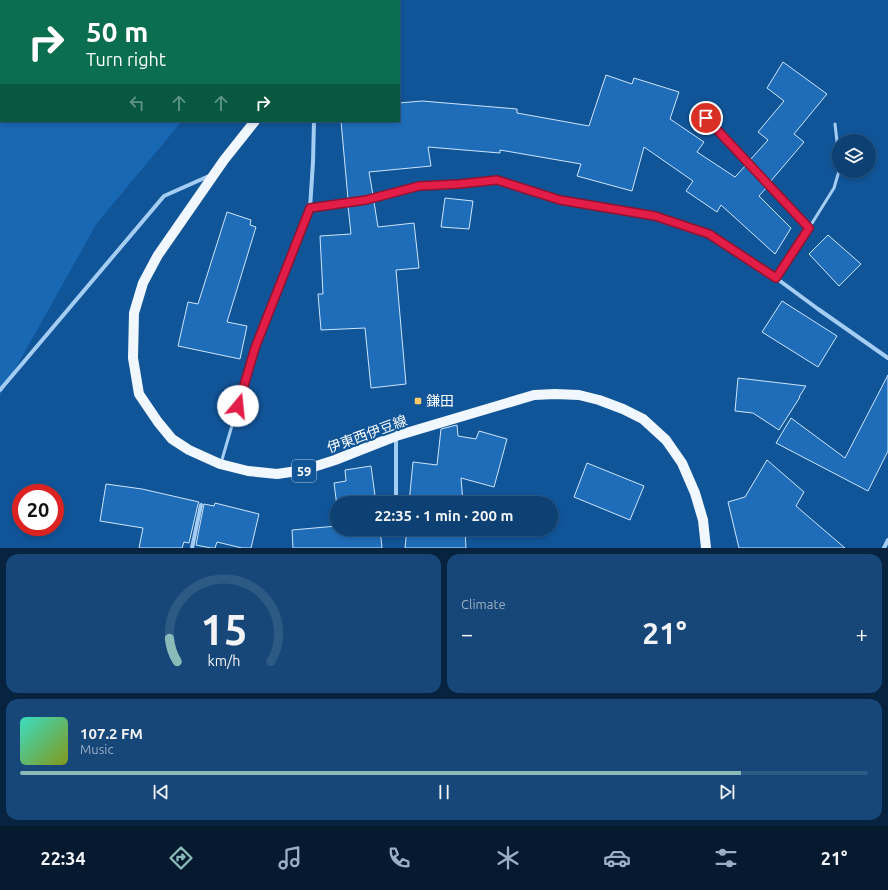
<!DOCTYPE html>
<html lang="en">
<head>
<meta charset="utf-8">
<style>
	:root { --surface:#0d4073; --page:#164778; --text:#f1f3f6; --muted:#9aafc4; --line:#2d5985; --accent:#8bbbb9 }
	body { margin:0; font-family:Ubuntu,"Noto Sans JP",sans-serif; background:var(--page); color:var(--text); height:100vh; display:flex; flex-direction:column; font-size:15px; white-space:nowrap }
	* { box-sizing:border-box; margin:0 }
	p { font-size:13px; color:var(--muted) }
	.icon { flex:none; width:22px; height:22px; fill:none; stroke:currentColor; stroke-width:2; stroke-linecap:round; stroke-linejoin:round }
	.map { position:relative; height:548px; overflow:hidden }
	.details { display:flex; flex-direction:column; gap:6px; padding:6px; background:#07233f; flex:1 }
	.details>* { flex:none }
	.guide { position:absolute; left:0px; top:0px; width:400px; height:122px; box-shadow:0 2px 6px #0003,0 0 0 1px var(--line); background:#0b6e4f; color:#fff; overflow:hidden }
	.fabs { position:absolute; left:832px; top:134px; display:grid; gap:8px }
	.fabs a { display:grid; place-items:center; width:44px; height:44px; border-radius:50%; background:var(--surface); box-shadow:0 2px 6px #0003,0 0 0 1px var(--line); font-size:20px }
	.speed { position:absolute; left:12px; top:484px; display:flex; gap:8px; font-size:20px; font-weight:700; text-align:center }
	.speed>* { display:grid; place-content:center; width:52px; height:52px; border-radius:50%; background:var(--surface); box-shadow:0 2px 6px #0003,0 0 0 1px var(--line); line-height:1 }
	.speed .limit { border:6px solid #d22; background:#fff; color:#111 }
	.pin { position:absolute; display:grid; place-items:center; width:34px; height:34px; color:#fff; margin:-17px; border:2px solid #fff; border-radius:50%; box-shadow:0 1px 4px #0007 }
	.me { position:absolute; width:44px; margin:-22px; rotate:17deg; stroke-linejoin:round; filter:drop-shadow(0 0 3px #0008) }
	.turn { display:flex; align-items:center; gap:14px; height:84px; padding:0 20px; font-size:18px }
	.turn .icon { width:52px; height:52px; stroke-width:2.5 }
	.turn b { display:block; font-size:28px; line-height:34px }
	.lanes { display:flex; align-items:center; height:38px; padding:0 20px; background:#0003; justify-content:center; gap:20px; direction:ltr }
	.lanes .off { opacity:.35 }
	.big { font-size:30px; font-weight:700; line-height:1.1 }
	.details .tile { flex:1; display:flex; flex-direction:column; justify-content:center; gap:6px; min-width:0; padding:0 14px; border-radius:12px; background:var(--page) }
	.details .dial { align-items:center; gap:0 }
	.dial svg { height:104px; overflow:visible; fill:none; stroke:var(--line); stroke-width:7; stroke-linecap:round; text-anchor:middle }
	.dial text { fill:var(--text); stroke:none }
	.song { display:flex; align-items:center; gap:12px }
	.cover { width:48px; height:48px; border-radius:6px; background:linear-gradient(135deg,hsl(170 70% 55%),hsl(70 70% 35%)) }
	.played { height:4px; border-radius:2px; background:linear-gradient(90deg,var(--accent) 85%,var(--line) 85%) }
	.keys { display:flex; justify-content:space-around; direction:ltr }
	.heat { display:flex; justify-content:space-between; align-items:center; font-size:22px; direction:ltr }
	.details .tiles { flex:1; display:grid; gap:6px; grid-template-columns:1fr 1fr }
	.tile:last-child { grid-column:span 2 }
	.trip { position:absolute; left:330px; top:496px; width:228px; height:40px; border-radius:20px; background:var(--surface); box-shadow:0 2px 6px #0003,0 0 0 1px var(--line); font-weight:700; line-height:40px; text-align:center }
	.menu { display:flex; height:64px; justify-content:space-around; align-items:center; background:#051a2e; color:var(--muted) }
	.menu .icon { width:28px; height:28px }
	.menu .selected { color:var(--accent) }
	.menu b { font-size:18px; color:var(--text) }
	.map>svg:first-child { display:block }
</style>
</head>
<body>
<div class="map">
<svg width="888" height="548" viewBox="0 0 888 548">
	<rect width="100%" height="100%" fill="#159"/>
	<polygon fill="#1968b4" points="0,0 284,0 283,1 1,1 1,121 182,121 97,223 0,396"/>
	<g fill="#1f6db9" stroke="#cce6fe">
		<polygon points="783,62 827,94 794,134 804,142 770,182 750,160 768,140 758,132 784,101 767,88"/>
		<polygon points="606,75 632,84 634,78 679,92 670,119 704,142 697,152 735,177 746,165 767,187 759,196 791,228 775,254 721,205 717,212 686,191 693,181 644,147 632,191 577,176 581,164 500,150 500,153 428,147 431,166 369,172 373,195 348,199 341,121 399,121 399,103 422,101 517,109 517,113 589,126"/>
		<polygon points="445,198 473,201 469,229 441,227"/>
		<polygon points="374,202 378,227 414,223 419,268 396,270 406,384 371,388 365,328 321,330 318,294 323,294 320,236 351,234 348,206"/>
		<polygon points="227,212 251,220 250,225 256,227 227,322 247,326 240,359 178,346 188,302 198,304"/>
		<polygon points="828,235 861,264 839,286 809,254"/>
		<polygon points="782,301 837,336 818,367 762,332"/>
		<polygon points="888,375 888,451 868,491 776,443 791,418 845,458"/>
		<polygon points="738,378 806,386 799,397 800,397 779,430 753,413 735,411"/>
		<polygon points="457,425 458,436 476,439 479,431 507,439 494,487 461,478 463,503 409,503 413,462 437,465 441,429"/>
		<polygon points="767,460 804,492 796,506 845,548 739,548 728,502 745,497"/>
		<polygon points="587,463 644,486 630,520 574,497"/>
		<polygon points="371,466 376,503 337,503 337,506 334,483 346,481 345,470"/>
		<polygon points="106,484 142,489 199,502 198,504 189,543 184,542 182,548 139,548 143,528 100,521"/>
		<polygon points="215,503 259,514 251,548 242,548 217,542 215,548 211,548 196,545 204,504 214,506"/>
		<polygon points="337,526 337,529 342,529 342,532 345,533 356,532 358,531 358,529 380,529 382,548 293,548 292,530"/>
		<polygon points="407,529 465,529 466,548 405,548"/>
	</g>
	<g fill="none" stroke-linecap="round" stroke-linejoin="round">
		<g stroke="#a4cdf4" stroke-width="3">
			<polyline points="706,118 809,228 776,278"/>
			<polyline points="835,124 839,159"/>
			<polyline points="809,228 834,188 839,171"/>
			<polyline points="221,463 255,347 310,208"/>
		</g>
		<g stroke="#a4cdf4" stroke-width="4">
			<polyline points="314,121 313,162 310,208 366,200 419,186 459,184 497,180 560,200 655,216 709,234 776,278 818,309 888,358"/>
			<polyline points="0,390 164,196 209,176"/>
			<polyline points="396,503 396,437"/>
			<polyline points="345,530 355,529"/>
			<polyline points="192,548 201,505"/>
			<polyline points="884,548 888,540"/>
		</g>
		<g stroke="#f1f7ff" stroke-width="10">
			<polyline points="346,1 347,0"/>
			<polyline points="255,121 224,160 158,255 143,283 134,313 133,358 139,394 158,422 172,439 189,450 220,464 248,471 277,474 304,470 335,460 396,436 534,395 555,394 579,395 599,400 623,409 643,419 666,440 682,463 695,493 703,520 706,548"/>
		</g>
	</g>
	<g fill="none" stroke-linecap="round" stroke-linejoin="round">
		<g stroke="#92132f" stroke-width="10">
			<polyline id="route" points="238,406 255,348 310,208 366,200 419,186 459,184 497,180 560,200 655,216 709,234 776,278 809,228 706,118"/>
		</g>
		<use href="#route" stroke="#e11d48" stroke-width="7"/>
	</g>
	<rect fill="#ffca67" stroke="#159" stroke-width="1.5" x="414" y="397" width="8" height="8" rx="2"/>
	<g text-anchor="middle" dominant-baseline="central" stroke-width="4" stroke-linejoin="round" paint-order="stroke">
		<rect fill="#159" stroke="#b8cce0" stroke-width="1" x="292" y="460" width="24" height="22" rx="3"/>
		<g font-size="13" font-weight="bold" fill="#fff">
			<text x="304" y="471">59</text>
		</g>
		<g font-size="14" fill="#fff" stroke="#159" text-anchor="start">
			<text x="426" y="401">鎌田</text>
		</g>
		<g font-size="14" fill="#fff" stroke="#159">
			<text transform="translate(367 434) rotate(-20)">伊東西伊豆線</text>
		</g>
	</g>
</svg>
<div class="fabs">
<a><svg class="icon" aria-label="layers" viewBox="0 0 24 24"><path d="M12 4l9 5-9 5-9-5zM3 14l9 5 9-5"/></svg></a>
</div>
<div class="speed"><div class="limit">20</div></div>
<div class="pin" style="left:706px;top:118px;background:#d93025"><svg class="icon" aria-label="arrive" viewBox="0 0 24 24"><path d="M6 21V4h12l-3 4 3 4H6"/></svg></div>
<svg class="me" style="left:238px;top:406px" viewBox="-20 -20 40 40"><circle r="19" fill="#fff"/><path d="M0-13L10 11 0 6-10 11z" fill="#e11d48"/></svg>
<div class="trip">22:35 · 1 min · 200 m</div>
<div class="guide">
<div class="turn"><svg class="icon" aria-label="right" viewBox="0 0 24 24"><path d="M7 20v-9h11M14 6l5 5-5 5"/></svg><div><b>50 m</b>Turn right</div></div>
<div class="lanes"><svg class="icon off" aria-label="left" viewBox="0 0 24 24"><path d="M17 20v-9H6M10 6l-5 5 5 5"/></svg><svg class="icon off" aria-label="ahead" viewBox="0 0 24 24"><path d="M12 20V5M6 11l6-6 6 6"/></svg><svg class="icon off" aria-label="ahead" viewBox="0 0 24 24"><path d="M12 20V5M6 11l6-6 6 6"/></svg><svg class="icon" aria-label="right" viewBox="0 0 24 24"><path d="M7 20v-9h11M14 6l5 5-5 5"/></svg></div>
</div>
</div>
<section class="details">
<div class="tiles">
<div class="tile dial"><svg viewBox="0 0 100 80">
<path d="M14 69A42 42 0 1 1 86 69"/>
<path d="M14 69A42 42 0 0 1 8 51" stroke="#8bbbb9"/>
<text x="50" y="56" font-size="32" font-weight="700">15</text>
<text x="50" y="72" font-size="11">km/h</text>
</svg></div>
<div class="tile"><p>Climate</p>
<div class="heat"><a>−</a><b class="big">21°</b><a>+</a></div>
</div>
<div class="tile">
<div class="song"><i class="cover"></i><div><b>107.2 FM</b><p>Music</p></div></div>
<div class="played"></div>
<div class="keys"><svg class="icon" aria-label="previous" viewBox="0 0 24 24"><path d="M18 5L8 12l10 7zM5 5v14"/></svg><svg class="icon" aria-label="pause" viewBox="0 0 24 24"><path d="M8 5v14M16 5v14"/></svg><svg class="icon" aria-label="next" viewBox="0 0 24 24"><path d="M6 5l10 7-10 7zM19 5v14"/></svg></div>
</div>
</div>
</section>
<nav class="menu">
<b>22:34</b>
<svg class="icon selected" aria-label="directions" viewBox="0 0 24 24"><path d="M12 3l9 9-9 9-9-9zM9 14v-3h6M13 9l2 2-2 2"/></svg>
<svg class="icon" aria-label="music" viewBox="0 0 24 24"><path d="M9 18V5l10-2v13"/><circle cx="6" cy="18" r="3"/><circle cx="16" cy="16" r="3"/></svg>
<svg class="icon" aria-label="phone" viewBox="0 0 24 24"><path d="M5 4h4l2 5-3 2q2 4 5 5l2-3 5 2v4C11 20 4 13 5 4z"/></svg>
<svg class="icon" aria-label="climate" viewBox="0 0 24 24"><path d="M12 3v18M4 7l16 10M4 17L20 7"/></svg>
<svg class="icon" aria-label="car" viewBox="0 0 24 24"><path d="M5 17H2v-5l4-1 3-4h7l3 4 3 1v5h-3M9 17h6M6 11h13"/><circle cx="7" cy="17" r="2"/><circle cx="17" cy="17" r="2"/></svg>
<svg class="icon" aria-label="filters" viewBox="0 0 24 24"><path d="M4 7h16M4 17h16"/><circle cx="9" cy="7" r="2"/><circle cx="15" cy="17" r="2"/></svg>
<b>21°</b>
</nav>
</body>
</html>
